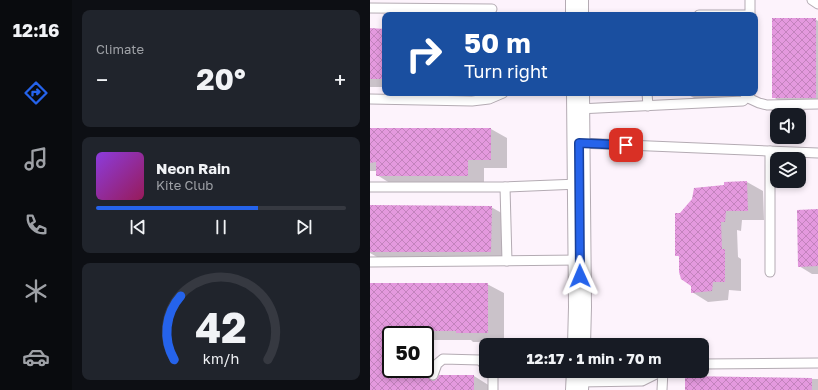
<!DOCTYPE html>
<html lang="en">
<head>
<meta charset="utf-8">
<style>
	:root { --surface:#171b24; --page:#20242c; --text:#f1f3f6; --muted:#9ea1a6; --line:#363941; --accent:#2563eb }
	body { margin:0; font-family:"Golos Text",sans-serif; background:var(--page); color:var(--text); height:100vh; display:flex; flex-direction:column; font-size:15px; white-space:nowrap }
	* { box-sizing:border-box; margin:0 }
	p { font-size:13px; color:var(--muted) }
	.icon { flex:none; width:22px; height:22px; fill:none; stroke:currentColor; stroke-width:2; stroke-linecap:round; stroke-linejoin:round }
	.map { position:relative; flex:1; overflow:hidden }
	.sheet { display:flex; flex-direction:column; gap:10px; padding:10px; background:#0d0f14; width:298px }
	.sheet>* { flex:none }
	.banner { position:absolute; left:12px; top:12px; width:376px; height:84px; border-radius:8px; box-shadow:0 2px 6px #0003; background:#1a4fa0; color:#fff; overflow:hidden }
	.controls { position:absolute; left:400px; top:108px; display:grid; gap:8px }
	.controls a { display:grid; place-items:center; width:36px; height:36px; border-radius:8px; background:var(--surface); box-shadow:0 2px 6px #0003; font-size:20px }
	.speed { position:absolute; left:12px; top:326px; display:flex; gap:8px; font-size:20px; font-weight:700; text-align:center }
	.speed>* { display:grid; place-content:center; width:52px; height:52px; border-radius:50%; background:var(--surface); box-shadow:0 2px 6px #0003; line-height:1 }
	.speed .limit { border:2px solid #111; border-radius:6px; background:#fff; color:#111 }
	.pin { position:absolute; display:grid; place-items:center; width:34px; height:34px; color:#fff; margin:-17px; border-radius:8px; box-shadow:0 2px 6px #0006 }
	.me { position:absolute; width:44px; margin:-22px; rotate:359deg; stroke-linejoin:round; filter:drop-shadow(0 0 3px #0008) }
	.turn { display:flex; align-items:center; gap:14px; height:84px; padding:0 16px; font-size:18px }
	.turn .icon { width:52px; height:52px; stroke-width:2.5 }
	.turn b { display:block; font-size:28px; line-height:34px }
	.big { font-size:30px; font-weight:700; line-height:1.1 }
	.sheet .card { flex:1; display:flex; flex-direction:column; justify-content:center; gap:6px; min-width:0; padding:0 14px; border-radius:8px; background:var(--page) }
	.sheet .dial { align-items:center; gap:0 }
	.dial svg { height:104px; overflow:visible; fill:none; stroke:var(--line); stroke-width:7; stroke-linecap:round; text-anchor:middle }
	.dial text { fill:var(--text); stroke:none }
	.song { display:flex; align-items:center; gap:12px }
	.cover { width:48px; height:48px; border-radius:6px; background:linear-gradient(135deg,hsl(270 70% 55%),hsl(330 70% 35%)) }
	.played { height:4px; border-radius:2px; background:linear-gradient(90deg,var(--accent) 65%,var(--line) 65%) }
	.keys { display:flex; justify-content:space-around; direction:ltr }
	.heat { display:flex; justify-content:space-between; align-items:center; font-size:22px; direction:ltr }
	.trip { position:absolute; left:109px; top:338px; width:230px; height:40px; border-radius:8px; background:var(--surface); box-shadow:0 2px 6px #0003; font-weight:700; line-height:40px; text-align:center }
	main { display:flex; flex:1; min-height:0 }
	.tab-bar { display:flex; flex-direction:column; width:72px; justify-content:space-around; align-items:center; background:#090b0e; color:var(--muted) }
	.tab-bar .icon { width:28px; height:28px }
	.tab-bar .selected { color:var(--accent) }
	.tab-bar b { font-size:18px; color:var(--text) }
	.map>svg:first-child { display:block }
</style>
</head>
<body>
<main>
<nav class="tab-bar">
<b>12:16</b>
<svg class="icon selected" aria-label="directions" viewBox="0 0 24 24"><path d="M12 3l9 9-9 9-9-9zM9 14v-3h6M13 9l2 2-2 2"/></svg>
<svg class="icon" aria-label="music" viewBox="0 0 24 24"><path d="M9 18V5l10-2v13"/><circle cx="6" cy="18" r="3"/><circle cx="16" cy="16" r="3"/></svg>
<svg class="icon" aria-label="phone" viewBox="0 0 24 24"><path d="M5 4h4l2 5-3 2q2 4 5 5l2-3 5 2v4C11 20 4 13 5 4z"/></svg>
<svg class="icon" aria-label="climate" viewBox="0 0 24 24"><path d="M12 3v18M4 7l16 10M4 17L20 7"/></svg>
<svg class="icon" aria-label="car" viewBox="0 0 24 24"><path d="M5 17H2v-5l4-1 3-4h7l3 4 3 1v5h-3M9 17h6M6 11h13"/><circle cx="7" cy="17" r="2"/><circle cx="17" cy="17" r="2"/></svg>
</nav>
<section class="sheet">
<div class="card"><p>Climate</p>
<div class="heat"><a>−</a><b class="big">20°</b><a>+</a></div>
</div>
<div class="card">
<div class="song"><i class="cover"></i><div><b>Neon Rain</b><p>Kite Club</p></div></div>
<div class="played"></div>
<div class="keys"><svg class="icon" aria-label="previous" viewBox="0 0 24 24"><path d="M18 5L8 12l10 7zM5 5v14"/></svg><svg class="icon" aria-label="pause" viewBox="0 0 24 24"><path d="M8 5v14M16 5v14"/></svg><svg class="icon" aria-label="next" viewBox="0 0 24 24"><path d="M6 5l10 7-10 7zM19 5v14"/></svg></div>
</div>
<div class="card dial"><svg viewBox="0 0 100 80">
<path d="M14 69A42 42 0 1 1 86 69"/>
<path d="M14 69A42 42 0 0 1 19 20" stroke="#2563eb"/>
<text x="50" y="56" font-size="32" font-weight="700">42</text>
<text x="50" y="72" font-size="11">km/h</text>
</svg></div>
</section>
<div class="map">
<svg width="448" height="390" viewBox="0 0 448 390">
	<defs>
		<pattern id="building-cross-hatch" width="8" height="8" patternUnits="userSpaceOnUse"><rect width="8" height="8" fill="#e499de"/><path d="M0 0l8 8M0 8l8-8" fill="none" stroke="#c383bd"/></pattern>
	</defs>
	<rect width="100%" height="100%" fill="#fdf3fc"/>
	<g fill="#0003">
		<polygon points="445,19 448,21 448,105 416,105 403,97"/>
		<polygon points="0,29 15,30 15,87 0,87"/>
		<polygon points="315,93 382,93 382,98 324,98"/>
		<polygon points="0,129 121,129 137,138 137,168 114,168 114,185 23,185 7,175 7,171 0,171"/>
		<polygon points="377,182 393,191 394,220 372,220 371,231 367,230 368,257 371,259 371,291 359,290 358,300 338,302 322,292 322,286 310,257 306,255 310,214 354,186 355,183"/>
		<polygon points="0,206 121,207 137,216 137,261 14,261 0,253"/>
		<polygon points="448,210 448,274 442,274 429,266"/>
		<polygon points="0,284 117,284 134,293 134,342 103,342 101,340 55,340 55,335 21,335 21,369 46,369 46,376 57,376 66,381 104,376 120,386 120,390 0,390"/>
		<polygon points="316,377 448,379 448,390 316,390"/>
	</g>
	<g fill="url(#building-cross-hatch)">
		<rect x="402" y="18" width="44" height="80"/>
		<polygon points="0,28 15,29 15,79 0,79"/>
		<polygon points="0,128 121,128 121,160 98,160 98,176 6,176 6,162 0,163"/>
		<polygon points="377,181 378,211 356,211 355,222 351,222 352,249 355,249 355,282 343,282 342,291 321,293 321,286 311,279 309,272 309,256 305,256 305,213 310,213 322,199 324,188 354,185 354,182"/>
		<polygon points="0,205 122,206 121,252 0,252"/>
		<polygon points="448,209 448,266 428,267 427,210"/>
		<polygon points="0,283 118,283 118,333 86,333 86,331 21,331 21,369 30,369 30,375 57,375 59,379 64,381 67,379 69,375 104,375 104,390 0,390"/>
		<polygon points="315,376 442,378 442,390 315,390"/>
	</g>
	<g fill="none" stroke-linecap="round" stroke-linejoin="round">
		<g stroke="#b4abb3" stroke-width="11">
			<g id="service">
				<polyline points="442,0 448,4"/>
				<polyline points="0,8 122,9"/>
				<polyline points="329,15 380,15"/>
				<polyline points="380,15 380,0"/>
				<polyline points="277,93 278,106"/>
				<polyline points="376,97 389,103 397,105 448,104"/>
				<polyline points="0,99 102,101 119,99 133,93"/>
				<polyline points="208,109 373,101 380,93"/>
				<polyline points="209,143 448,153"/>
				<polyline points="0,187 135,187 209,184"/>
				<polyline points="135,187 137,261"/>
				<polyline points="0,262 210,260"/>
				<polyline points="400,272 400,151"/>
				<polyline points="332,364 448,363"/>
				<polyline points="120,371 123,376 123,390"/>
				<polyline points="63,375 67,364 73,359 110,360 116,366"/>
				<polyline points="208,382 272,381 292,371"/>
				<polyline points="292,390 293,371"/>
			</g>
		</g>
		<g stroke="#b4abb3" stroke-width="24">
			<g id="secondary">
				<polyline points="207,0 207,15"/>
				<polyline points="208,93 210,307 209,345"/>
				<polyline points="207,390 208,371"/>
			</g>
		</g>
		<use href="#service" stroke="#fff" stroke-width="9"/>
		<use href="#secondary" stroke="#fff" stroke-width="22"/>
	</g>
	<g fill="none" stroke-linecap="round" stroke-linejoin="round">
		<g stroke="#184099" stroke-width="10">
			<polyline id="route" points="210,276 209,143 256,145"/>
		</g>
		<use href="#route" stroke="#2563eb" stroke-width="7"/>
	</g>
</svg>
<div class="controls">
<a><svg class="icon" aria-label="sound" viewBox="0 0 24 24"><path d="M4 9h4l5-4v14l-5-4H4zM17 9q2 3 0 6"/></svg></a>
<a><svg class="icon" aria-label="layers" viewBox="0 0 24 24"><path d="M12 4l9 5-9 5-9-5zM3 14l9 5 9-5"/></svg></a>
</div>
<div class="speed"><div class="limit">50</div></div>
<div class="pin" style="left:256px;top:145px;background:#d93025"><svg class="icon" aria-label="arrive" viewBox="0 0 24 24"><path d="M6 21V4h12l-3 4 3 4H6"/></svg></div>
<svg class="me" style="left:210px;top:276px" viewBox="-20 -20 40 40"><path d="M0-17L14 15 0 8-14 15z" fill="#2563eb" stroke="#fff" stroke-width="4"/></svg>
<div class="trip">12:17 · 1 min · 70 m</div>
<div class="banner">
<div class="turn"><svg class="icon" aria-label="right" viewBox="0 0 24 24"><path d="M7 20v-9h11M14 6l5 5-5 5"/></svg><div><b>50 m</b>Turn right</div></div>
</div>
</div>
</main>
</body>
</html>
